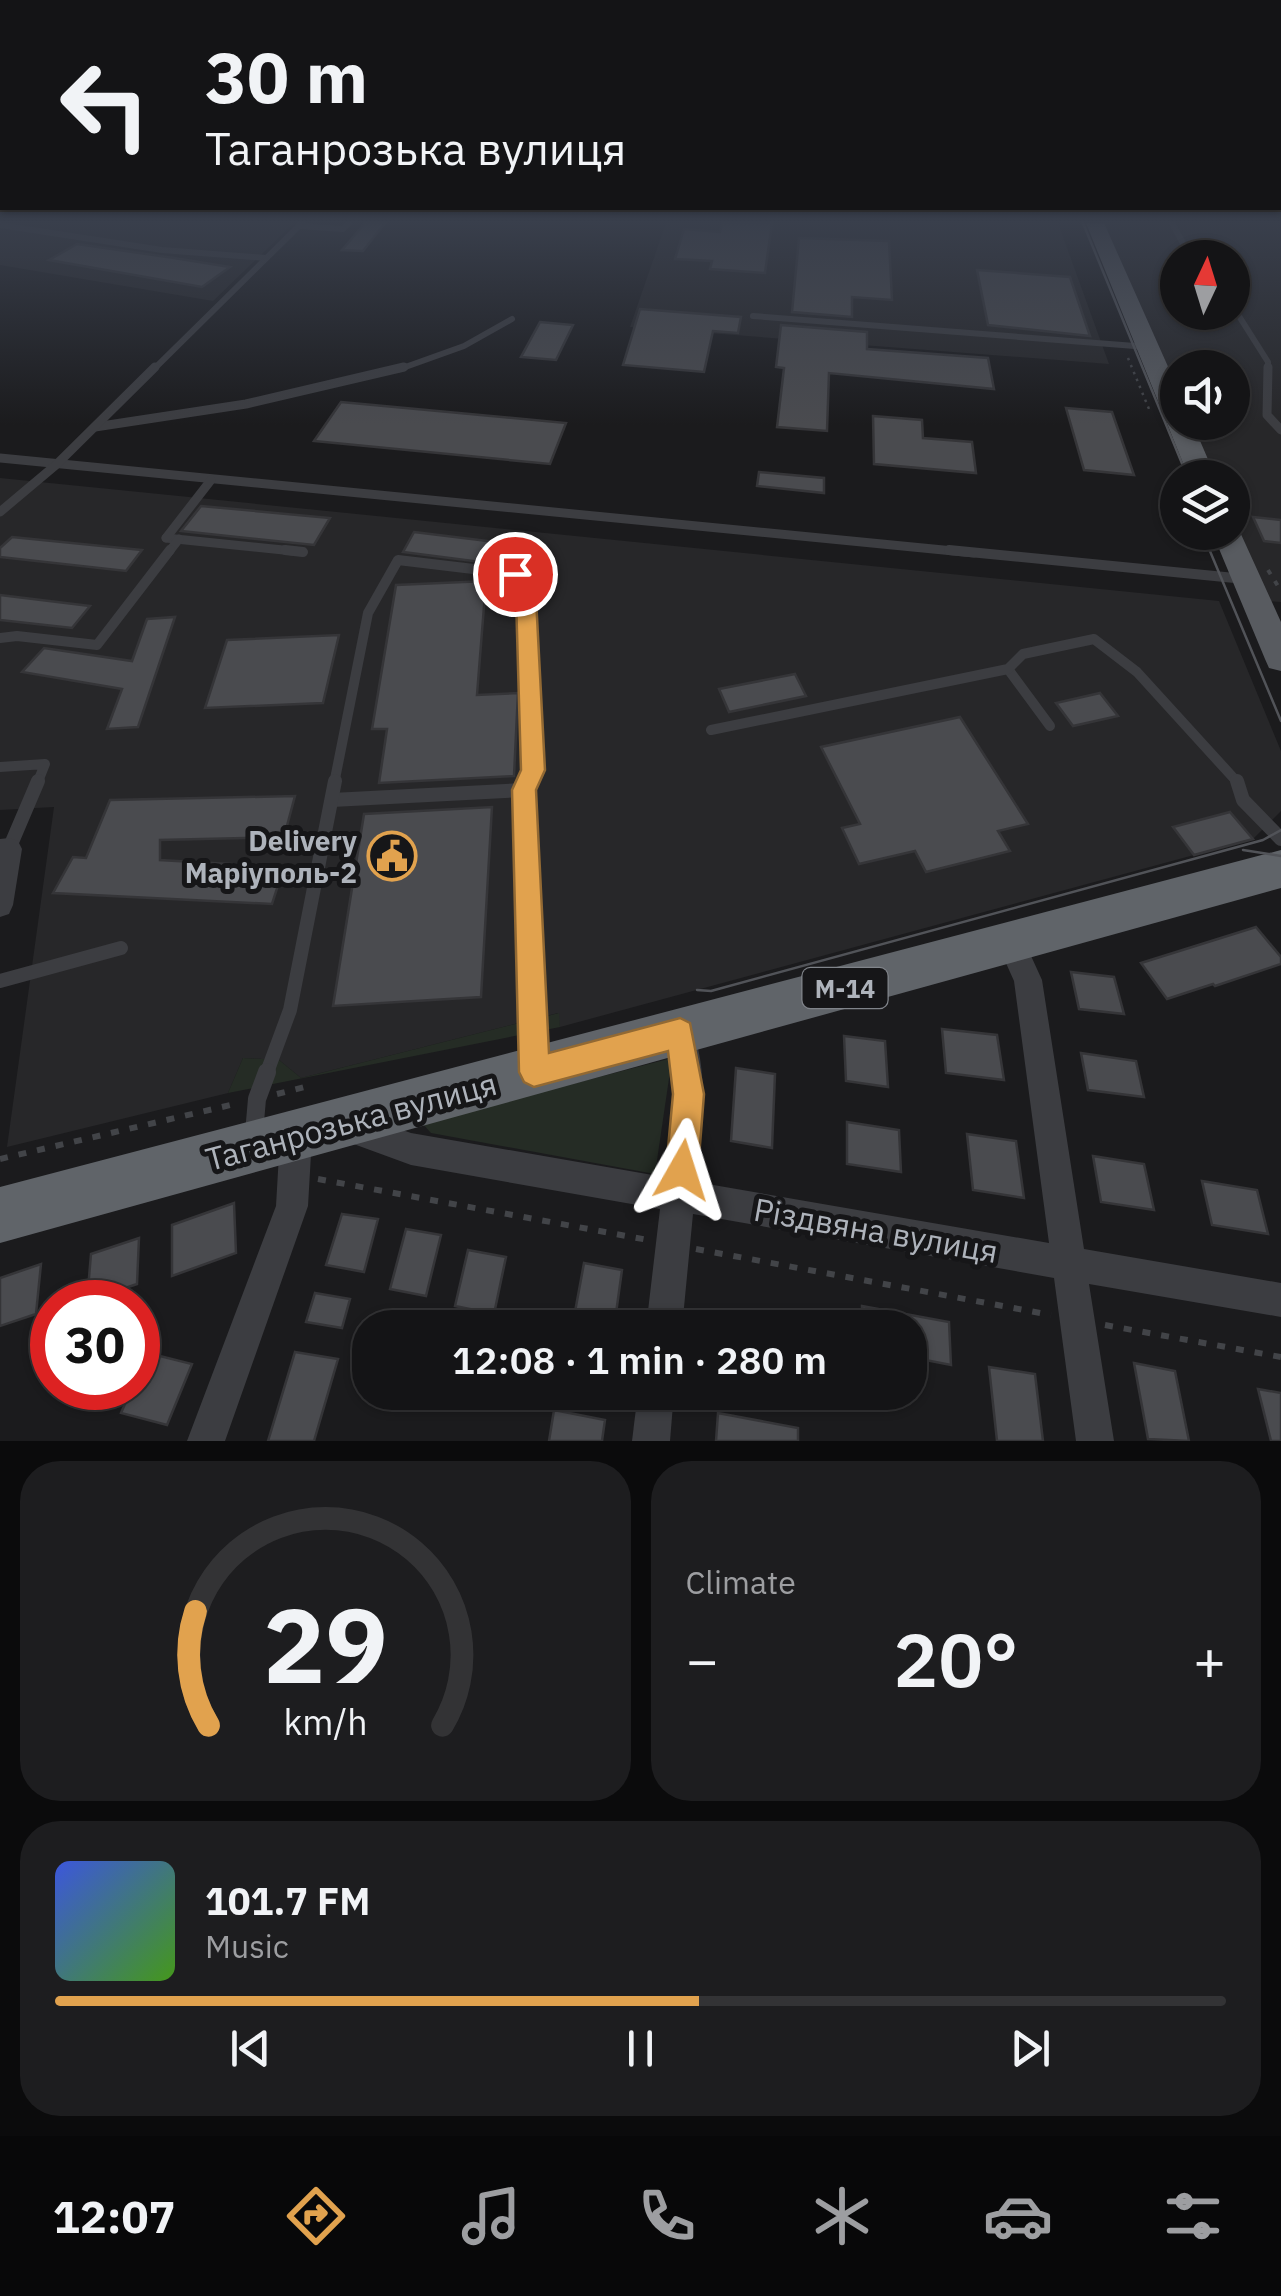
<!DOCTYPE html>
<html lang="en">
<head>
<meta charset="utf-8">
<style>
	:root { --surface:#141416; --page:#1d1d1f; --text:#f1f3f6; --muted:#9d9ea1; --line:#333335; --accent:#e1a24e }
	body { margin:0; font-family:"IBM Plex Sans",sans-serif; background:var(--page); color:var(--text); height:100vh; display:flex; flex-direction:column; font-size:38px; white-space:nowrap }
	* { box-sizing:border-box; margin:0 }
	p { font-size:32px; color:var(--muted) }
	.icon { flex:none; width:55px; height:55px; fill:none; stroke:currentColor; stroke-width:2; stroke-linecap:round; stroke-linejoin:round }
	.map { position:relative; height:1441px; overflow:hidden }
	.sheet { display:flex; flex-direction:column; gap:20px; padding:20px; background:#0b0b0c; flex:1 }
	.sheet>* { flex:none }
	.guide { position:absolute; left:0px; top:0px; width:1282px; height:210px; box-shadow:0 2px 8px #0004,0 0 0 2px var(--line); background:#141416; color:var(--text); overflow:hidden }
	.needle { width:65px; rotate:4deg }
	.fabs { position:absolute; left:1160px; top:240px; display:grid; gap:20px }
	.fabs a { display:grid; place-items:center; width:90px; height:90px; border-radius:50%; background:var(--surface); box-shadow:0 2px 8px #0004,0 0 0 2px var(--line); font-size:50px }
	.speed { position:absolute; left:30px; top:1280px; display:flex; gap:20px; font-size:50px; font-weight:700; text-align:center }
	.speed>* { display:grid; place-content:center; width:130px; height:130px; border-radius:50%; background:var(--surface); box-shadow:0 2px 8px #0004,0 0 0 2px var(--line); line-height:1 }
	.speed .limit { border:15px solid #d22; background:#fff; color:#111 }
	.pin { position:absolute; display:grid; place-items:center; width:85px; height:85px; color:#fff; margin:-42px; border:5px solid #fff; border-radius:50%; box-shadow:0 2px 10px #0007 }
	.me { position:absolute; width:110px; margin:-55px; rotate:6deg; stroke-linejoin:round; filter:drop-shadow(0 0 8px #0008) }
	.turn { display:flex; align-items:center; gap:35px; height:210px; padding:0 40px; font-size:45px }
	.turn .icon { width:130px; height:130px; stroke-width:2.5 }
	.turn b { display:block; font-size:70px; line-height:85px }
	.big { font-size:75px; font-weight:600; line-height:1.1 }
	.sheet .card { flex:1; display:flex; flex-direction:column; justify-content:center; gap:15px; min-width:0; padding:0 35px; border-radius:40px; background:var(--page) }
	.sheet .dial { align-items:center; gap:0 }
	.dial svg { height:260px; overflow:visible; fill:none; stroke:var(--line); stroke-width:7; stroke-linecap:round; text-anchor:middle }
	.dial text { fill:var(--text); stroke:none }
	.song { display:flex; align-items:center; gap:30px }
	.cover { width:120px; height:120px; border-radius:15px; background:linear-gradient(135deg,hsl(230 70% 55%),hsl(100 70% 35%)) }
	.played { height:10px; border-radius:5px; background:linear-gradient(90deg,var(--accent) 55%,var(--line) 55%) }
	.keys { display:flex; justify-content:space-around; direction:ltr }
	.heat { display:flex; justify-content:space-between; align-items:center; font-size:55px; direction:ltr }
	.sheet .tiles { flex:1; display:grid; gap:20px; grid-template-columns:1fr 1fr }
	.card:last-child { grid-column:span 2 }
	.trip { position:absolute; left:352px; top:1310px; width:575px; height:100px; border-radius:40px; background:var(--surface); box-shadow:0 2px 8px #0004,0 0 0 2px var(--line); font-weight:600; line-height:100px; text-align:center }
	.tab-bar { display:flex; height:160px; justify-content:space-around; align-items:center; background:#080809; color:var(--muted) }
	.tab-bar .icon { width:70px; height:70px }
	.tab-bar .current { color:var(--accent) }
	.tab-bar b { font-size:45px; color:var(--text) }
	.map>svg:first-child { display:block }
</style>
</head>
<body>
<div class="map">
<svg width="1281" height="1441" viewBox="0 0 1281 1441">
	<rect width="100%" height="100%" fill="#1b1b1d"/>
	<g fill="#272729" fill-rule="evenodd">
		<polygon points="0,223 294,223 213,301 0,265"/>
		<polygon points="666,223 1058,223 1109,364 630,327"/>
		<path d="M 1101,223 L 1281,223 L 1281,602 L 1266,601 L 1233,525 L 1232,478 L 1212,477 L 1188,423 L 1232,422 L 1232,368 L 1178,368 L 1177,398 ZM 1178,258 L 1232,258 L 1232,312 L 1178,312 Z"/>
		<polygon points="0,478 1219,601 1281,751 1281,811 1253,839 560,1027 558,1013 301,1078 279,1060 243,1058 228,1093 7,1147 54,807 0,810"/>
	</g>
	<g fill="#252c25">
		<polygon points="559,1013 560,1027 228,1093 243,1058 279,1060 301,1078"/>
		<polygon points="672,1058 655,1174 431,1133 422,1123"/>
	</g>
	<g fill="#4a4b4f" stroke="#353538" stroke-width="2.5">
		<polygon points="365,223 385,223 363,251 342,250"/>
		<polygon points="722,223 772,223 765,273 710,269 712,261 675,259 684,229 720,232"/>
		<polygon points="799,238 889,241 892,300 852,297 852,317 792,312"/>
		<polygon points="77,244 174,258 230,267 202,287 49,260"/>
		<polygon points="977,270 1070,277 1090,336 988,325"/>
		<polygon points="640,309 741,317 738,333 713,331 704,372 623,365"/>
		<polygon points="540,322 573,325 556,360 521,357"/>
		<polygon points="781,325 867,332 867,349 988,358 994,389 829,373 827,431 777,427 784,368 776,367"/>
		<polygon points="341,402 566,423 550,464 314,441"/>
		<polygon points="1066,408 1112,412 1134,475 1084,470"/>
		<polygon points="873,416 922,420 923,438 972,442 976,473 874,464"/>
		<polygon points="759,472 824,478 824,493 757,486"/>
		<polygon points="201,506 330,518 314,545 181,531"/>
		<polygon points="1253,517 1281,520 1281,543 1264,541"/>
		<polygon points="414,532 529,546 520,567 403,552"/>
		<polygon points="12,537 142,550 126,571 0,557 0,548"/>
		<polygon points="486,581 477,695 518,693 514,776 379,783 387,729 372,729 396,585"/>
		<polygon points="0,595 90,606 72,628 0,620"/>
		<polygon points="175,617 138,727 107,729 122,689 22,672 44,648 132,661 147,619"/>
		<polygon points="339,635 323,703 205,708 227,640"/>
		<polygon points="795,674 806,696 729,712 719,689"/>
		<polygon points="1100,693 1118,716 1073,726 1056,703"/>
		<polygon points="960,717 1028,824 998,831 1010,851 926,872 915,851 859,864 842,828 860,824 821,747"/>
		<polygon points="295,796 284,837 160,840 160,860 284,867 272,904 53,893 73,857 86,858 110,800"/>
		<polygon points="492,807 481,997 333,1006 364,814"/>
		<polygon points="1230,812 1253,839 1194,855 1173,827"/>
		<polygon points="1256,927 1281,957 1281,964 1215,986 1213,984 1167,999 1141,963"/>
		<polygon points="1071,972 1114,977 1124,1014 1079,1009"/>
		<polygon points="942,1029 997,1035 1004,1080 946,1073"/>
		<polygon points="844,1036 885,1041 888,1087 846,1081"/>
		<polygon points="1081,1053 1136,1061 1144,1097 1088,1090"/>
		<polygon points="736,1068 775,1074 772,1148 731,1141"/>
		<polygon points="847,1122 899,1130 901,1172 847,1164"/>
		<polygon points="967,1134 1016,1141 1024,1198 973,1190"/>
		<polygon points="1093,1156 1144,1164 1154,1210 1101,1202"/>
		<polygon points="1202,1181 1257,1190 1268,1234 1212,1225"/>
		<polygon points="234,1203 236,1253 172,1276 172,1225"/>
		<polygon points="342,1214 378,1219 364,1272 326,1265"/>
		<polygon points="406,1229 441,1235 426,1296 390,1289"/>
		<polygon points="139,1238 137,1284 87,1301 91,1254"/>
		<polygon points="468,1250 506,1257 494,1314 455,1306"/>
		<polygon points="584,1263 622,1270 614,1328 572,1328"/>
		<polygon points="41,1264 36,1314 0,1326 0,1278"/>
		<polygon points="315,1293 350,1299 342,1328 306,1322"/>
		<polygon points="862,1306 949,1322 951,1365 910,1357 910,1328 862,1328"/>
		<polygon points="295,1352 338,1359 314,1441 268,1441"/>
		<polygon points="148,1353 192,1364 167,1425 121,1413 132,1388 138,1388 138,1375"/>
		<polygon points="1134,1363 1175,1371 1189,1441 1148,1439"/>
		<polygon points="989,1367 1035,1374 1043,1441 997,1441"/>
		<polygon points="1258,1389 1281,1393 1281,1441 1271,1441"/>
		<polygon points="554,1410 605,1420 602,1441 549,1441"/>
		<polygon points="718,1413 798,1428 798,1441 716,1441"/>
	</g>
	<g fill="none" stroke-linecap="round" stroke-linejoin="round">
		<g stroke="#424448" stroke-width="2.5" stroke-dasharray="2.5 5" stroke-linecap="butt">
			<polyline points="1128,358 1149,409"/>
			<polyline points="1232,506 1239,519"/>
		</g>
		<polyline stroke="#424448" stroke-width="4" stroke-dasharray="5 8" stroke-linecap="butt" points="1268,570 1281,591"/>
		<g stroke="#424448" stroke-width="6" stroke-dasharray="8 11" stroke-linecap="butt">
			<polyline points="277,1094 313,1085"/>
			<polyline points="0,1159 239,1103"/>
			<polyline points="318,1179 648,1240"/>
			<polyline points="696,1249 1051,1315"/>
			<polyline points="1105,1325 1281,1357"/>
		</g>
		<g stroke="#3c3d41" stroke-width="6">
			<polyline points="1172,223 1191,258"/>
			<polyline points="0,225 162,250 266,258"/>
			<polyline points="299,226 343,229 349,223"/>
			<polyline points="1232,305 1268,362 1268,370"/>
			<polyline points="753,316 1148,347"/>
			<polyline points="153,370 302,223"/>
			<polyline points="397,370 464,346 512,319"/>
		</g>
		<g stroke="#3c3d41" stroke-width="9">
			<polyline points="1268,367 1267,415 1281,430"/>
			<polyline points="95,427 246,404 404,367"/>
			<polyline points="0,458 974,553"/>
			<polyline points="0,512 57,464 155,367"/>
			<polyline points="166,538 303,552"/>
			<polyline points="166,538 211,480"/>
			<polyline points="168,553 179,539"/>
		</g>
		<g stroke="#3c3d41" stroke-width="10">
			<polyline points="285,550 303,552"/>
			<polyline points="949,550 1245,579"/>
			<polyline points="0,638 17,636 97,645 170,550"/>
			<polyline points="1008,669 1050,726"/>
			<polyline points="711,730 1008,669 1023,654 1094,639 1137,672 1239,784"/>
			<polyline points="0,767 45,764 37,784"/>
			<polyline points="334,784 368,613 398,560 515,574 526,599 533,770 527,784"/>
		</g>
		<g stroke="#3c3d41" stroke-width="14">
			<polyline points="528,781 524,790 534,1058"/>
			<polyline points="1237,781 1243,800 1281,839"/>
			<polyline points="332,800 524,790"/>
			<polyline points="9,849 38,781"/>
			<polyline points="0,981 121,948"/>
			<polyline points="266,1075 290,1010 335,781"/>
		</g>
		<polyline stroke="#3c3d41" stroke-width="18" points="254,1133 257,1099 267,1072"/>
		<g fill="#3c3d41" fill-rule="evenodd">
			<polygon points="9,838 18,841 22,849 13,905 9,914 0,917 0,839"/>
			<path d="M 1011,930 L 1021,934 L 1042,980 L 1084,1249 L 1281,1283 L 1281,1317 L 1089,1284 L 1114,1441 L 1076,1441 L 1054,1278 L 693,1214 L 682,1328 L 646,1328 L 660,1209 L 411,1165 L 340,1139 L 335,1128 L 340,1117 L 351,1112 L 411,1133 L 664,1177 L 674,1094 L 665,1033 L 670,1023 L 680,1018 L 690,1023 C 711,1073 701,1130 696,1182 L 1049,1243 L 1014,981 L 997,943 L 1001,934 Z"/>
			<polygon points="296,1121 307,1126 312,1137 308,1206 225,1441 187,1441 276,1206 280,1137 285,1126"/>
			<polygon points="638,1392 674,1392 670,1441 632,1441"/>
		</g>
		<g fill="#585b60" fill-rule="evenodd">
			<polygon points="1086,223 1104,223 1178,389 1178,422 1192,422 1216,478 1189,478"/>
			<polygon points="1232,525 1240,532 1281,622 1281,671 1269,668 1265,659 1212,532 1232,532"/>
		</g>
		<polygon fill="#606469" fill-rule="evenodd" points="1281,850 1281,888 0,1243 0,1187"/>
		<g stroke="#515358" stroke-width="2.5">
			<polyline points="1083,223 1188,478"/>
			<polyline points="1202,532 1281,721"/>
			<polyline points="1243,850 1281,856"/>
			<polyline points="697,990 711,991 1263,840 1281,830"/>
		</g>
	</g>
	<linearGradient id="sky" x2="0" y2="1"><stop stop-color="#0f0f10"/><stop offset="0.52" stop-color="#393f4c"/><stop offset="1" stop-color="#393f4c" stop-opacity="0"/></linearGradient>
	<rect width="1281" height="425" fill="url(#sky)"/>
	<polygon fill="#e1a24e" stroke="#926933" stroke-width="2.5" points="515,568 522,570 536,598 545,770 536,790 549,1053 680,1018 690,1023 704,1094 698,1170 693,1181 682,1186 671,1181 666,1170 673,1094 668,1051 534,1087 524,1082 519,1072 512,790 521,770 520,736 516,598 505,574"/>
	<defs>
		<g id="civic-ring" transform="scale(2.5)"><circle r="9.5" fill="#161618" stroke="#e1a24e" stroke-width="1.5"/><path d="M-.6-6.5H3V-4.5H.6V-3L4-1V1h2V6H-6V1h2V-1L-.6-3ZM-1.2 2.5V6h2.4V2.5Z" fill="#e1a24e"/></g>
	</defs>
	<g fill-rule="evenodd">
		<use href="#civic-ring" x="392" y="856"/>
	</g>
	<g text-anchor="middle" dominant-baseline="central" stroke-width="10" stroke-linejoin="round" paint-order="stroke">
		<rect fill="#161618" stroke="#80848a" stroke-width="2.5" x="802.5" y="968" width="85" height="40" rx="8"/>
		<g font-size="25" font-weight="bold" fill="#aeb3bb">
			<text x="845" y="988">М-14</text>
		</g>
		<g font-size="28" font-weight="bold" fill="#aeb3bb" stroke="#161618" text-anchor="end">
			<text x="357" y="840">Delivery<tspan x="357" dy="32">Марiуполь-2</tspan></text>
		</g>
		<g font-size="32" fill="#aeb3bb" stroke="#161618">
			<text transform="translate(351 1121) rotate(-15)">Таганрозька вулиця</text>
			<text transform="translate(876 1230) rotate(10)">Різдвяна вулиця</text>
		</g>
	</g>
</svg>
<div class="fabs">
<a><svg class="needle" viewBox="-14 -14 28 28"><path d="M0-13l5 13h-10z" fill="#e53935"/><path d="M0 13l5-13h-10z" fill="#9d9ea1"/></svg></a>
<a><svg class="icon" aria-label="sound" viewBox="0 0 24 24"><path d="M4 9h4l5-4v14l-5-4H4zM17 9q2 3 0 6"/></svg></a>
<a><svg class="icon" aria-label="layers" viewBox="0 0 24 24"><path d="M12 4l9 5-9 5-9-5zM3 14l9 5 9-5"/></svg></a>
</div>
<div class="speed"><div class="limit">30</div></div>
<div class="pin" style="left:515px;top:574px;background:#d93025"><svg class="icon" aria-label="arrive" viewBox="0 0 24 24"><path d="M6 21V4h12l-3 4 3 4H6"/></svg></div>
<svg class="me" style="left:682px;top:1170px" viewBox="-20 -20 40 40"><path d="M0-17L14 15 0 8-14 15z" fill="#e1a24e" stroke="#fff" stroke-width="4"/></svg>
<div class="trip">12:08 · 1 min · 280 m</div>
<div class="guide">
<div class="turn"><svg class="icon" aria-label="left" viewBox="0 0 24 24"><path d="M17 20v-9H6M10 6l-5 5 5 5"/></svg><div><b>30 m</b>Таганрозька вулиця</div></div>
</div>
</div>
<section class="sheet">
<div class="tiles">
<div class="card dial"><svg viewBox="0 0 100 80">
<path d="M14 69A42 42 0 1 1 86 69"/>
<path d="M14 69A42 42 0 0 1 10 34" stroke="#e1a24e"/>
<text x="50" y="56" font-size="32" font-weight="700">29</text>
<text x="50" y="72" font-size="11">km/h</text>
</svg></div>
<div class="card"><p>Climate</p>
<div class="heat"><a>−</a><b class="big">20°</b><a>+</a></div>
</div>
<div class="card">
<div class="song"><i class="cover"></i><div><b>101.7 FM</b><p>Music</p></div></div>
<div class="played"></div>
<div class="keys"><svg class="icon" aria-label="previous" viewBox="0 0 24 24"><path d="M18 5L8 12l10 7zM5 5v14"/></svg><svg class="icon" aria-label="pause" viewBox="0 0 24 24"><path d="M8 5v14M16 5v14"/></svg><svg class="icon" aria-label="next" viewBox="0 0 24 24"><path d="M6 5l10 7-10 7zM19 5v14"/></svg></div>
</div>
</div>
</section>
<nav class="tab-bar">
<b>12:07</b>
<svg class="icon current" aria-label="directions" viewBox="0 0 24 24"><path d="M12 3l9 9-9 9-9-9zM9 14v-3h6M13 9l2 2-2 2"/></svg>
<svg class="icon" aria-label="music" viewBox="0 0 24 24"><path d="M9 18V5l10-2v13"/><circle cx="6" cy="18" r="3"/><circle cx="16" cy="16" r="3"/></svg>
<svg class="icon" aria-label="phone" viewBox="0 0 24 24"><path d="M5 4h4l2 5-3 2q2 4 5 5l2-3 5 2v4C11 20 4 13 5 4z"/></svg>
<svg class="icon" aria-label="climate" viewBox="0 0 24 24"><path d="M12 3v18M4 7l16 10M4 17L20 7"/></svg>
<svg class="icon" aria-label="car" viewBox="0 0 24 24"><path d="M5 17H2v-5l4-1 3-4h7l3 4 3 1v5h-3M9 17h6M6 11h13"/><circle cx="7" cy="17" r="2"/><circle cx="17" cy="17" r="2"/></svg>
<svg class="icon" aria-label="filters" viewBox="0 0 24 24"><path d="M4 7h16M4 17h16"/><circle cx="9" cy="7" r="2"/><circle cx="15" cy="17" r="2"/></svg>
</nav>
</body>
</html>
